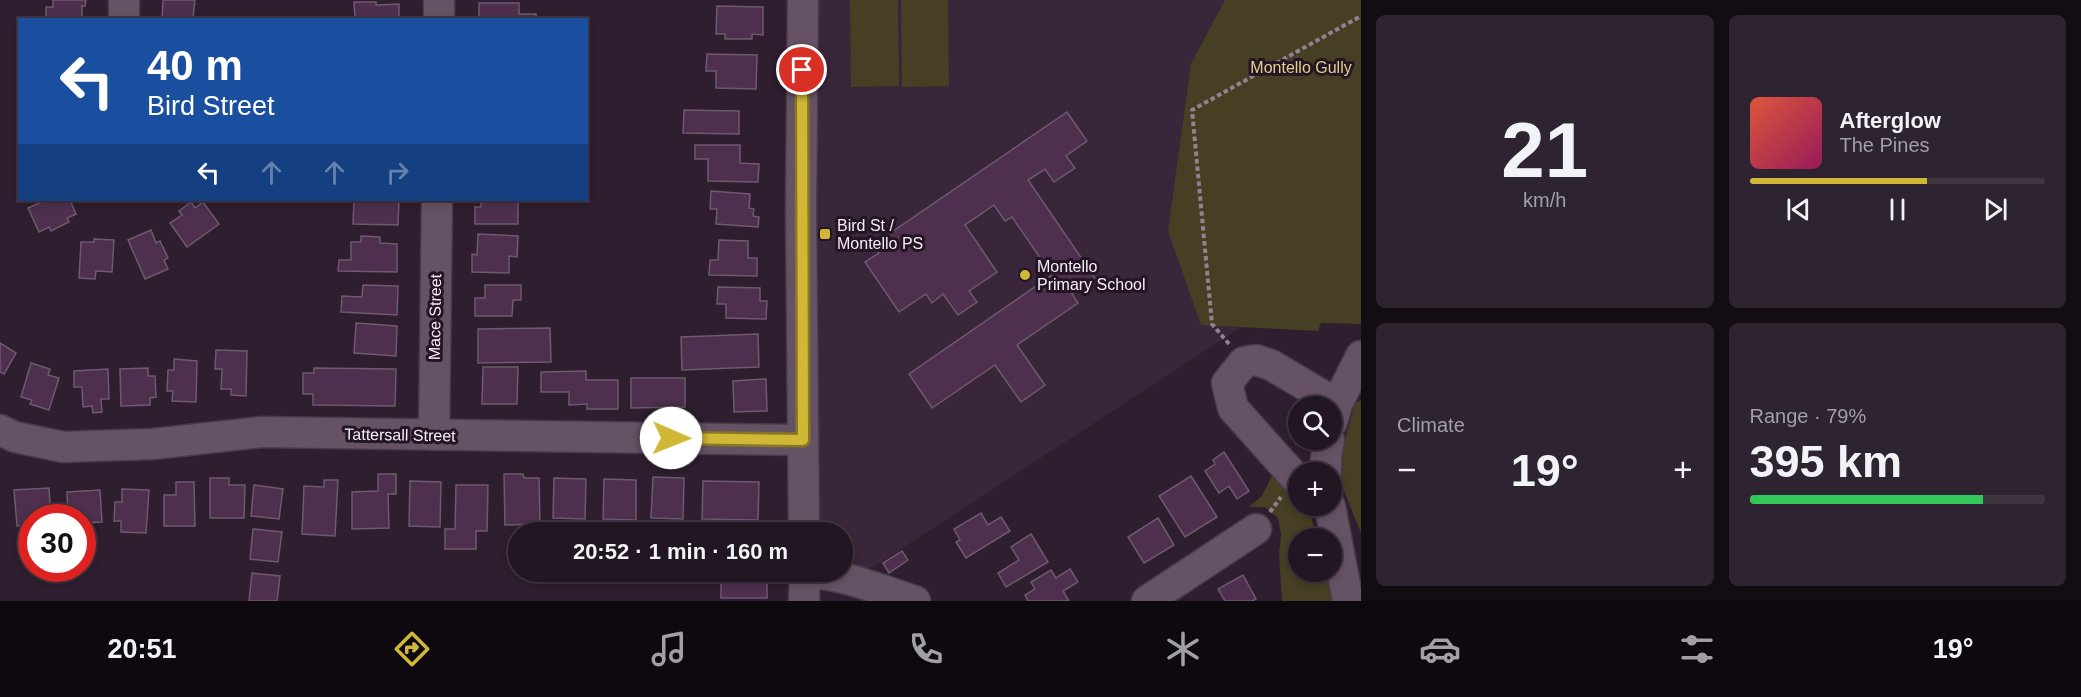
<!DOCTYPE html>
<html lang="en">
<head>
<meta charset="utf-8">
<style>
	:root { --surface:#221623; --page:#2e2330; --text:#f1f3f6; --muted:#a29fa6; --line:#3f3541; --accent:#d1b736 }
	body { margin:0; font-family:Helvetica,sans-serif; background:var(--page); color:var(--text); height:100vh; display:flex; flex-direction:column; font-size:22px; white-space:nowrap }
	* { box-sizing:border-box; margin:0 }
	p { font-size:20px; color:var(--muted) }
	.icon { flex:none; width:33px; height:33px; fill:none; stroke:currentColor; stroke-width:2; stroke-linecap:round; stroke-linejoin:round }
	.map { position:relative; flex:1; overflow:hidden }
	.panel { display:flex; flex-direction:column; gap:15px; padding:15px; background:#130c13; width:720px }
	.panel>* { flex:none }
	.hud { position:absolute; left:18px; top:18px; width:570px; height:183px; border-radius:0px; box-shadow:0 3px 9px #0003,0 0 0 2px var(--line); background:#1a4fa0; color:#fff; overflow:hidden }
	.fabs { position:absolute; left:1288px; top:396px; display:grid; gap:12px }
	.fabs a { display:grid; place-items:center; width:54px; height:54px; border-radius:50%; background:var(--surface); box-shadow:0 3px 9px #0003,0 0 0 2px var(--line); font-size:30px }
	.speed { position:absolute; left:18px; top:504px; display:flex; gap:12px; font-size:30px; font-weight:700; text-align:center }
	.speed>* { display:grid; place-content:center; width:78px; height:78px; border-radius:50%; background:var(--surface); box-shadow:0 3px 9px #0003,0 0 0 2px var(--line); line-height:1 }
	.speed .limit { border:9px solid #d22; background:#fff; color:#111 }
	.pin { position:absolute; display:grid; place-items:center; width:51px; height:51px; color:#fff; margin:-26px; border:3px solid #fff; border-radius:50%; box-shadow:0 2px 6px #0007 }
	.me { position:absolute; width:66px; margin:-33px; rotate:91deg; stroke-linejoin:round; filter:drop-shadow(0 0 4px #0008) }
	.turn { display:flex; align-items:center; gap:21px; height:126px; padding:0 30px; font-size:27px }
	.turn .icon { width:78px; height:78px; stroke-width:2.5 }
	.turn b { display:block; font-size:42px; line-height:51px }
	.lanes { display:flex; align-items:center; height:57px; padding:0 30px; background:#0003; justify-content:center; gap:30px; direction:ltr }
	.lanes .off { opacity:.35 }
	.big { font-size:45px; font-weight:700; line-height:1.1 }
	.panel .widget { flex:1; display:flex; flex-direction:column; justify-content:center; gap:9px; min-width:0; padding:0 21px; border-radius:9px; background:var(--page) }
	.panel .dial { align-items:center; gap:0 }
	.dial b { font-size:78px; line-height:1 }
	.song { display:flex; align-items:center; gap:18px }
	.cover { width:72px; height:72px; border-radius:9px; background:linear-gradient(135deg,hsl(10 70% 55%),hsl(330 70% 35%)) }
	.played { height:6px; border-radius:3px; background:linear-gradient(90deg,var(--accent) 60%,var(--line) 60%) }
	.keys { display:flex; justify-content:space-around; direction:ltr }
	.heat { display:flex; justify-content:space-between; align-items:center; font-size:33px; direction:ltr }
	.charge { height:9px; border-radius:4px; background:linear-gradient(90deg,#34c759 79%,var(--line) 0) }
	.panel .tiles { flex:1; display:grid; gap:15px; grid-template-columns:repeat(2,1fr) }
	.trip { position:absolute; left:508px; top:522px; width:345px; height:60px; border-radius:30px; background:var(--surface); box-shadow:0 3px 9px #0003,0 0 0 2px var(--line); font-weight:700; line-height:60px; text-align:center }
	.tabs { display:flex; height:96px; justify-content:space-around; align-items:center; background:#0e090e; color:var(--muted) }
	.tabs .icon { width:42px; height:42px }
	.tabs .active { color:var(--accent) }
	.tabs b { font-size:27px; color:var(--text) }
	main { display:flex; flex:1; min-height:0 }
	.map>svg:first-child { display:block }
</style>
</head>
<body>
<main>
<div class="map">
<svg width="1361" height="601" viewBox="0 0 1361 601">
	<rect width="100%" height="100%" fill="#2e1e2f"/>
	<polygon fill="#3a263b" points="803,0 1238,0 1249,322 872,568 843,570 843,532 804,532"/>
	<g fill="#463f23">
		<polygon points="850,0 898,0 899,86 851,87"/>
		<polygon points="901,0 948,0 949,86 902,87"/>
		<polygon points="1225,0 1361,0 1361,324 1321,323 1318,331 1201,325 1168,231 1191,64"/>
		<polygon points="1361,400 1361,533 1342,486 1341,454 1355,403"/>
		<polygon points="1275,469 1299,493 1299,506 1308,506 1317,538 1299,538 1299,572 1327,572 1335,601 1282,601 1279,553 1281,535 1278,518 1265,507 1249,507 1262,496"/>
	</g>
	<g fill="#4e304e" stroke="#6d5a6d" stroke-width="1.5">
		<polygon points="53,0 86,0 85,6 82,6 82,18 46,20 46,7 53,7"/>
		<polygon points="163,0 195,0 193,18 200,20 162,20"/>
		<polygon points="354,2 376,2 376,5 399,4 399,20 355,20"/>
		<polygon points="479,3 519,3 519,14 536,14 536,20 479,20"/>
		<polygon points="717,6 763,7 763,35 752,34 752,39 725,39 725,34 716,34"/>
		<polygon points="707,54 757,55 756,89 716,88 716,71 706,71"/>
		<polygon points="684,110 739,111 739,134 683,133"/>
		<polygon points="1067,112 1087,141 1066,156 1075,168 1054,182 1045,169 1028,180 1095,278 1072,294 1078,303 1017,345 1045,385 1021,402 995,365 932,408 909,374 1052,275 1012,217 1005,221 994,205 965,225 997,272 969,291 977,302 958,315 943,294 932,303 926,294 899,312 865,262 879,253 873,245"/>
		<polygon points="695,145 740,145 740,163 759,164 758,182 708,181 708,159 695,159"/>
		<polygon points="711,191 750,194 749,208 754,209 753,216 759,217 758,227 716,224 717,209 710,209"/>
		<polygon points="46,200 70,200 76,214 67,218 69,222 51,231 49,227 39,232 28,208"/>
		<polygon points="354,200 399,200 398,225 353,224"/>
		<polygon points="481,200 518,200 518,224 475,224 475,207 481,207"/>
		<polygon points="191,202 195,208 203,202 219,224 187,247 170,223 182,215 179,211"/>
		<polygon points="151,230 156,243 160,241 168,258 164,260 168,269 145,279 128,240"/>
		<polygon points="478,234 518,236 517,257 509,256 509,273 472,272 472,254 477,255"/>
		<polygon points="361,236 380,237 380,243 397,244 397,272 338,271 339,260 351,260 351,242 361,242"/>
		<polygon points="94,239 114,240 112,272 96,271 95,279 79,278 81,242 94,242"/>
		<polygon points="719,240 748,241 748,258 757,258 757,276 709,275 710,260 718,260"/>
		<polygon points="363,285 398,286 397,315 341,312 342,296 362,297"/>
		<polygon points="485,285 521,285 521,300 513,300 512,316 475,316 475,298 485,298"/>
		<polygon points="718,287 760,288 760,301 767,301 766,319 726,318 726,304 717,304"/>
		<polygon points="356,323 397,326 396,356 354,353"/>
		<polygon points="550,328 551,362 478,363 478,329"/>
		<polygon points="758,334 759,367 682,370 681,337"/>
		<polygon points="0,343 16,353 4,374 0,372"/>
		<polygon points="216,350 247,351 246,396 231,395 231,389 221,389 222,369 215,369"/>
		<polygon points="174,359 197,361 196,402 172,401 173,391 167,391 168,370 174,370"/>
		<polygon points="31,363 50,369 48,375 59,378 49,410 30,404 32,400 21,397"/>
		<polygon points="483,367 518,367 517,404 482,404"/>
		<polygon points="148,368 148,376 155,376 156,397 150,398 150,405 121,406 120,369"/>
		<polygon points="314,368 396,369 395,406 313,405 313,394 303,394 303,373 314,373"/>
		<polygon points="108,369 109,399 101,399 102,412 93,413 92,406 83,407 82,387 74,387 74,371"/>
		<polygon points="586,371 586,380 618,380 618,409 587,409 587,404 569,405 569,392 541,392 541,372"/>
		<polygon points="631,378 685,378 685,407 631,408"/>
		<polygon points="766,379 767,411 734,412 733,381"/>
		<polygon points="1224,452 1249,491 1237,499 1229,486 1219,493 1205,471 1215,464 1213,460"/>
		<polygon points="378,474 396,474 396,494 388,494 389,528 352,529 352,492 378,491"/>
		<polygon points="504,474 523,474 524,478 539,478 540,524 505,525"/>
		<polygon points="1191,476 1217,517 1185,537 1159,496"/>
		<polygon points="653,477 684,478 683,519 651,518"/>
		<polygon points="210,478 229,478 229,485 245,485 244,518 210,518"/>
		<polygon points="554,478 586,479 585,519 553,518"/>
		<polygon points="604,479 636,480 636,520 603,519"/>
		<polygon points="324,480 338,480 335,536 302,534 304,486 324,487"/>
		<polygon points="410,481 441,482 440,527 409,526"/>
		<polygon points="703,481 759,482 758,520 702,519"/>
		<polygon points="176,482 194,482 195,526 164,526 164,495 176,495"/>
		<polygon points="254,485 283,489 279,519 251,516"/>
		<polygon points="456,485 488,485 487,531 476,531 476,549 445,549 445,529 455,529"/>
		<polygon points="49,488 51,517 32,518 32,525 17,526 14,490"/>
		<polygon points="122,489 149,490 146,533 121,532 121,521 114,521 115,502 122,502"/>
		<polygon points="100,490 102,522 82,523 82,518 68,518 67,492"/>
		<polygon points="981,513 988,525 1001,517 1010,531 966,558 956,542 960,540 954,529"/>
		<polygon points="1158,518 1174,545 1144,563 1128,537"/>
		<polygon points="253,529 282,532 278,562 250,559"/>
		<polygon points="1031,534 1048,562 1006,587 998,573 1019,560 1011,547"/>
		<polygon points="902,551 908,560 889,573 883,563"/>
		<polygon points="1070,569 1078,582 1063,591 1069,601 1028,601 1025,595 1035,589 1031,582 1051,570 1056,578"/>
		<polygon points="721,572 761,572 761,583 767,583 767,598 721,598"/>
		<polygon points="252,573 280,576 277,601 249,601"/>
		<polygon points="1243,575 1256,599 1252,601 1225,601 1218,589"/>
	</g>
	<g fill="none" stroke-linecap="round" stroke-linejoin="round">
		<g stroke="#483a48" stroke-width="33">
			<g id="minor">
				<polyline points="803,0 801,210 804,532"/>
				<polyline points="124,20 124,0"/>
				<polyline points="439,20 439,0"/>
				<polyline points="1332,422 1337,404 1361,356"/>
				<polyline points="0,430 15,437 63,447 153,444 262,432 803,440"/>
				<polyline points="434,435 437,200"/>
				<polyline points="1326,472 1326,459 1329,440"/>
				<polyline points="1299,482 1233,408 1227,383 1244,362 1256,360 1271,365 1337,404"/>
				<polyline points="1330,506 1348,601"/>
				<path d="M 805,573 C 842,573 880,590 915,601"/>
				<polyline points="804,601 805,572"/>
				<polyline points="1147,601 1256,529"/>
			</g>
		</g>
		<g stroke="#908391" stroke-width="4" stroke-dasharray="4.5 3" stroke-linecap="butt">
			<polyline points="1229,344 1212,324 1192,110 1361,16"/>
			<polyline points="1297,445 1299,430"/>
			<polyline points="1270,512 1281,497"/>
		</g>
		<use href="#minor" stroke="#655365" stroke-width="30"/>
	</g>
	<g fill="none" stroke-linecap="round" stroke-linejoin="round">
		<g stroke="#887723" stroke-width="15">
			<polyline id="route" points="671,438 803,440 802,70"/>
		</g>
		<use href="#route" stroke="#d1b736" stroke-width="10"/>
	</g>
	<g fill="#d1b736" stroke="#241525" stroke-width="2">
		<rect x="819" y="228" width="12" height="12" rx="3"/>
		<circle cx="1025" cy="275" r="6"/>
	</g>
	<g text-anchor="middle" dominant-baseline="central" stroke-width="6" stroke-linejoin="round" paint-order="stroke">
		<g font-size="16" fill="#e0d189" stroke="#241525">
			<text x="1301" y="67">Montello Gully</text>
		</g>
		<g font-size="16" fill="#f7ecf7" stroke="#241525" text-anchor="start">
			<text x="837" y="225">Bird St /<tspan x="837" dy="18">Montello PS</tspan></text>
			<text x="1037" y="266">Montello<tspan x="1037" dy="18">Primary School</tspan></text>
		</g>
		<g font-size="16" fill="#f7ecf7" stroke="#241525">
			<text transform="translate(435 317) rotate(-89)">Mace Street</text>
			<text transform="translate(400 435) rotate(1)">Tattersall Street</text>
		</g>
	</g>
</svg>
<div class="fabs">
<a><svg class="icon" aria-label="search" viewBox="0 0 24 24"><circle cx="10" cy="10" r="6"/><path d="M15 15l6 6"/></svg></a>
<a>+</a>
<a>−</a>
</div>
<div class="speed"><div class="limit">30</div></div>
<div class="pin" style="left:802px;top:70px;background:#d93025"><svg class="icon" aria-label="arrive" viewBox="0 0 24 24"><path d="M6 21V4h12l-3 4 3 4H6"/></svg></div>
<svg class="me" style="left:671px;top:438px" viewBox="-20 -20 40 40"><circle r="19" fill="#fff"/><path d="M0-13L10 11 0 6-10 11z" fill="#d1b736"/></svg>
<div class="trip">20:52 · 1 min · 160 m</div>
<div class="hud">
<div class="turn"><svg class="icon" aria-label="left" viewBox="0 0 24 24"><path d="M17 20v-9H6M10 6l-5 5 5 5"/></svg><div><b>40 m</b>Bird Street</div></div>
<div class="lanes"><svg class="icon" aria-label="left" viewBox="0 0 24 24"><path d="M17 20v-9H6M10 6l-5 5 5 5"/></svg><svg class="icon off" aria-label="ahead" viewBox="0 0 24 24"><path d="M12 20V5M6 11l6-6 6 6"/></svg><svg class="icon off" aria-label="ahead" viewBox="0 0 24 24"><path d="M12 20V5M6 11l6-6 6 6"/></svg><svg class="icon off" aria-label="right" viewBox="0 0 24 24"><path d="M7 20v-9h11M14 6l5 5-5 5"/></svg></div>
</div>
</div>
<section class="panel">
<div class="tiles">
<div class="widget dial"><b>21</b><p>km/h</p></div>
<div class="widget">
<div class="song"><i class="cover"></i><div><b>Afterglow</b><p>The Pines</p></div></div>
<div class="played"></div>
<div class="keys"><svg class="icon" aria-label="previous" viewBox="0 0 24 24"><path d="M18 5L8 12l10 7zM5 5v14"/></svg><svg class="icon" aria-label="pause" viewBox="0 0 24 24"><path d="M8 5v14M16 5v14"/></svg><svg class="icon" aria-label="next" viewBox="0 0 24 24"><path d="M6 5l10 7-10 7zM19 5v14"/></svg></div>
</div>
<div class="widget"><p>Climate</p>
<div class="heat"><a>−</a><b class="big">19°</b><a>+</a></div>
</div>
<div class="widget"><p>Range · 79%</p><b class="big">395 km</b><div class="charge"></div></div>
</div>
</section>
</main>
<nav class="tabs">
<b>20:51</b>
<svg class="icon active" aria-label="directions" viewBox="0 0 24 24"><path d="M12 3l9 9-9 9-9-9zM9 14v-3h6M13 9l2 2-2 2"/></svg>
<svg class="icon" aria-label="music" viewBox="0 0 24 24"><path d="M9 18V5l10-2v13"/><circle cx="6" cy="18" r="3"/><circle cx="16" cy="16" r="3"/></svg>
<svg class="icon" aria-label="phone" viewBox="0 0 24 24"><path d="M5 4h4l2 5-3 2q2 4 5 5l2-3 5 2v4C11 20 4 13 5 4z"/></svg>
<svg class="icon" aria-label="climate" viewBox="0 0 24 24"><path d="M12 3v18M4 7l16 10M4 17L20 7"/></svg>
<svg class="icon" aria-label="car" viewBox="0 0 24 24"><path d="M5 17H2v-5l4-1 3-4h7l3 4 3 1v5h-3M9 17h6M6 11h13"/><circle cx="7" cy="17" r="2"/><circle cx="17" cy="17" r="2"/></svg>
<svg class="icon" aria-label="filters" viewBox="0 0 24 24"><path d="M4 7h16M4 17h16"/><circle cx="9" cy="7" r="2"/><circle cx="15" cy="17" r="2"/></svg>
<b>19°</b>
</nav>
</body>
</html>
